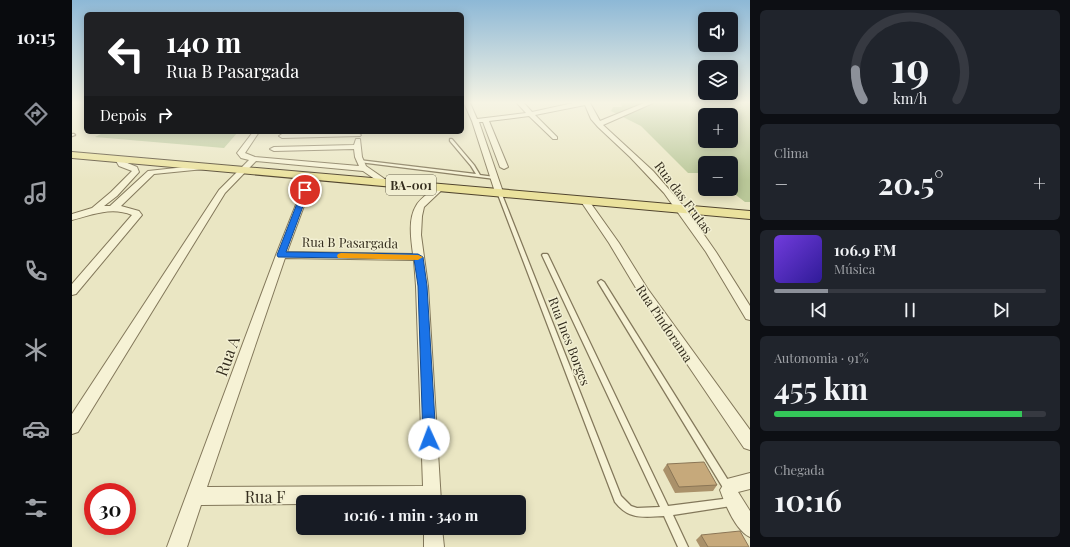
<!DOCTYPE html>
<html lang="pt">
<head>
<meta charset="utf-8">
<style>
	:root { --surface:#171b24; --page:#20242c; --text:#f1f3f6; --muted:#9ea1a6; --line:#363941; --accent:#8c9099 }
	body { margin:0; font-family:"Playfair Display",serif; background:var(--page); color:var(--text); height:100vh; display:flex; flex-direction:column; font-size:15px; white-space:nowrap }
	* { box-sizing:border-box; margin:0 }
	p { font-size:13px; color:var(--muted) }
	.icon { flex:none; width:22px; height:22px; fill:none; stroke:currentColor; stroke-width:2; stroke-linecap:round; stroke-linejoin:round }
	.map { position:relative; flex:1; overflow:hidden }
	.drawer { display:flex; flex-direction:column; gap:10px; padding:10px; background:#0d0f14; width:320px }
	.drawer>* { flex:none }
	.guide { position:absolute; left:12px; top:12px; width:380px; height:122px; border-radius:6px; box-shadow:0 2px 10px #0003; background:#202124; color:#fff; overflow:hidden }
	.fabs { position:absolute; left:626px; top:12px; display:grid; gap:8px }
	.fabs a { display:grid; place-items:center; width:40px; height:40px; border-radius:6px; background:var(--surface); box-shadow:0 2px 10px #0003; font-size:20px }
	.speed { position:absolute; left:12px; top:483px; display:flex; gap:8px; font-size:20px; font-weight:700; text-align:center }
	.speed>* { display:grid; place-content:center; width:52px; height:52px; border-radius:50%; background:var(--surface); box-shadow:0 2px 10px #0003; line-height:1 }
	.speed .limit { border:6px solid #d22; background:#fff; color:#111 }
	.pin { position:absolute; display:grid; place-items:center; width:34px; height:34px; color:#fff; margin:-17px; border:2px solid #fff; border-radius:50%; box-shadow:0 1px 4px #0007 }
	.me { position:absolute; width:44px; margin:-22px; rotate:358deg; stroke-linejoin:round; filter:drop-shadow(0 0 3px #0008) }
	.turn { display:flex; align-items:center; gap:14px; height:84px; padding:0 16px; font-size:18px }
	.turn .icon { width:52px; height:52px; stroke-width:2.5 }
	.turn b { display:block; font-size:28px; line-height:34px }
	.then { display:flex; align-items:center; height:38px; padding:0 16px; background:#0003; gap:8px; font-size:15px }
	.big { font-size:30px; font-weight:700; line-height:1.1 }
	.drawer .card { flex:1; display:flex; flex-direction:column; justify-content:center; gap:6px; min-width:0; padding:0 14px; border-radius:6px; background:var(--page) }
	.drawer .dial { align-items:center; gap:0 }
	.dial svg { height:104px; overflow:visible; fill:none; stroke:var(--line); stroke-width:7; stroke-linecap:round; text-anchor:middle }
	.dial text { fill:var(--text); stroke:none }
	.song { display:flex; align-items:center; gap:12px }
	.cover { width:48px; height:48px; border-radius:6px; background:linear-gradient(135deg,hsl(260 70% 55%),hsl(250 70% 35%)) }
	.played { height:4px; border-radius:2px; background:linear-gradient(90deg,var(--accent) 20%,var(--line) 20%) }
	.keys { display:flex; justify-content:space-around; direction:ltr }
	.heat { display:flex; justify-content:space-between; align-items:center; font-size:22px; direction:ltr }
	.charge { height:6px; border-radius:3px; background:linear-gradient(90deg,#34c759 91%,var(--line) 0) }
	.trip { position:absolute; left:224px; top:495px; width:230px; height:40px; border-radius:6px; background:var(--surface); box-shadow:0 2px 10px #0003; font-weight:700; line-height:40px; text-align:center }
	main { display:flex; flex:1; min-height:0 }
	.menu { display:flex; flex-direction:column; width:72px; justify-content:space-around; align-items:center; background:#090b0e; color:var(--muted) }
	.menu .icon { width:28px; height:28px }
	.menu .on { color:var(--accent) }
	.menu b { font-size:18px; color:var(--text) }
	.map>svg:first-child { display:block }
</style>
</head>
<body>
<main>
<nav class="menu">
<b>10:15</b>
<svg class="icon on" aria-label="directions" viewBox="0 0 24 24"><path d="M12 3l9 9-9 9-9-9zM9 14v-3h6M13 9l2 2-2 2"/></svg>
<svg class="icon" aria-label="music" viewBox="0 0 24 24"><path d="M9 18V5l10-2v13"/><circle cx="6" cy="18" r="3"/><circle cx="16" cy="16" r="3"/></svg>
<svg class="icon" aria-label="phone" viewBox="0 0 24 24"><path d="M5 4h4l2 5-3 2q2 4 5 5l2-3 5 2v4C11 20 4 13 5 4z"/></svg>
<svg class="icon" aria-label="climate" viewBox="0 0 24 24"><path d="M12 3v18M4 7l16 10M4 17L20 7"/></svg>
<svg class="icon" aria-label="car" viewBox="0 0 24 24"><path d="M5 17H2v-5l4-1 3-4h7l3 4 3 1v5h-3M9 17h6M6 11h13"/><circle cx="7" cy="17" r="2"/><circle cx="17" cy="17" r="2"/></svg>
<svg class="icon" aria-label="filters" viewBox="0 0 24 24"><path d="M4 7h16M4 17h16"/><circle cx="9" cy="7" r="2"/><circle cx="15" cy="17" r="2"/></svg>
</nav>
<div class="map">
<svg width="678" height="547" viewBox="0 0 678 547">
	<rect width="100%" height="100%" fill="#eae6c3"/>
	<g fill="#b9c798" fill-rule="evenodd">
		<path d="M 549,103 L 678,103 L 678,202 L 673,202 L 656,189 L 659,189 L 659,163 L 633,163 L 633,173 L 616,173 L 569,126 L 539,111 L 541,107 L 550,107 ZM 633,115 L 659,115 L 659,141 L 633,141 Z"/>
		<polygon points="33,132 166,132 152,148 23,137"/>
	</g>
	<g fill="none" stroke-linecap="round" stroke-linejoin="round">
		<g stroke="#83785b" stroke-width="2.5">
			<g id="lane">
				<polygon points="0,134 2,134 3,135 0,136"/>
				<polygon points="378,139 380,139 402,165 408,175 423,177 423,179 287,162 285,161 287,160 404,174 399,166 378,141"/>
				<path d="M 425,191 L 427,191 L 429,192 L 549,496 L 559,506 L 565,508 L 588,507 L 470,255 L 471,254 L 475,254 L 476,255 L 596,506 L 659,498 L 662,499 L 663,502 L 662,505 L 659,506 L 601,515 L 616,547 L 606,547 L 592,516 C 571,517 557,520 543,502 L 425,192 Z"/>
				<polygon points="529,280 532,282 659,485 660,488 659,491 656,492 653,491 526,282"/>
			</g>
		</g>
		<g stroke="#83785b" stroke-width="2">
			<g id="street">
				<polygon points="392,103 398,103 405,119 454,113 445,103 452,103 460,112 501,103 518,103 528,121 572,103 581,103 531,125 581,171 614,209 644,252 678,306 678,320 674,319 634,252 592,193 558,157 526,127 519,119 513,105 463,115 485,137 485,139 481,139 457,116 417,121 436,167 432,169 428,167 411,122 407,122 431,192 427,195 423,192 400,121"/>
				<polygon points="181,132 187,132 173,153 183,157 287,166 283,157 282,149 202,151 198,149 202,147 282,145 284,139 288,139 290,157 294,166 320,184 319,186 313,186 291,171 184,161 153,193 6,432 0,434 0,414 147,190 177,160 169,158 165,153"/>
				<polygon points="286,133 289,135 288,136 210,138 207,136 210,134"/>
				<path d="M 44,157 L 50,157 L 53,162 L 65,167 L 67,172 L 45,196 L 32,206 L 38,206 L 76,171 L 132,165 L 136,167 L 132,169 L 82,174 L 49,206 L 67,211 L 70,215 L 4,294 L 0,295 L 0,284 L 60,215 C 39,206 20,215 0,220 L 0,214 L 20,208 L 39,192 L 60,171 L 47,166 L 43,159 Z"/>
				<path d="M 236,174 L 239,174 L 243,176 L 215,252 L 341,254 C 339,239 336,219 344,206 C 348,198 359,192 365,186 L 368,185 L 372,188 L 352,207 L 350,216 L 349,235 L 356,286 L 369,502 L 231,502 L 231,504 L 129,505 L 115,547 L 95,547 L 204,255 ZM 213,258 L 342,260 L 344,286 L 351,486 L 135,487 Z"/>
				<polygon points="512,197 515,198 547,243 575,288 678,430 678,450 672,448 567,293 537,243 508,200"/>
				<path d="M 678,473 L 678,489 L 666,492 L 678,511 L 678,537 C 664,531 653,504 648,490 L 655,479 Z"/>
				<polygon points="352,528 370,528 372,547 352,547"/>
			</g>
		</g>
		<g stroke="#51452f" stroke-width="2">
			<polygon id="primary" points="0,152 678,211 678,219 0,158"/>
		</g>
		<use href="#lane" fill="#f6f2d5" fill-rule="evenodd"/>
		<use href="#street" fill="#f6f2d5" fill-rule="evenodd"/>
		<use href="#primary" fill="#ebe29d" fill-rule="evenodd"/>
	</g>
	<g fill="#aa916a">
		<polygon points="595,464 645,485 641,491 603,493 591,470"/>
		<polygon points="629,535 677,547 628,547 624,540"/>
	</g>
	<g fill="#c6a97b" stroke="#8b7656">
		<polygon points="632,462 645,485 607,487 595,464"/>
		<polygon points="668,531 677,547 636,547 629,535"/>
	</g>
	<linearGradient id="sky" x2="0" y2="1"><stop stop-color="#8db8d6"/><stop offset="0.57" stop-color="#f6f4e4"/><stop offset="1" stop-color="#f6f4e4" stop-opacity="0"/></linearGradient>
	<rect width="678" height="180" fill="url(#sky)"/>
	<polygon fill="#1a73e8" stroke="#114b97" points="231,188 236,188 237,190 214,252 346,254 351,257 355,286 364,439 362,443 357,445 353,443 351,439 346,286 342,259 206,257 205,255"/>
	<polygon fill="#f59e0b" points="269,253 346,255 351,257 346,260 266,258 265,256 266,254"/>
	<g text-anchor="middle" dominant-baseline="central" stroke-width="3" stroke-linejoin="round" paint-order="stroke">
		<rect fill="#f2efd2" stroke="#6d6754" stroke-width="1" x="314" y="175" width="50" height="20" rx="3"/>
		<g font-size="12" font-weight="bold" fill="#342d1e">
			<text x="339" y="185">BA-001</text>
		</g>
		<g font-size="13" fill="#342d1e" stroke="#f2efd2">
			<text transform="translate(612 197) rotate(53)">Rua das Frutas</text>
			<text transform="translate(278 242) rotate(1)">Rua B Pasargada</text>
			<text transform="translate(593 323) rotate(56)">Rua Pindorama</text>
			<text transform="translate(498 341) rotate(69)">Rua Ines Borges</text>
		</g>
		<g font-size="16" fill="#342d1e" stroke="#f2efd2">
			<text transform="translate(155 356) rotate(-70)">Rua A</text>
			<text x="193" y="496">Rua F</text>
		</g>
	</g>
</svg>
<div class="fabs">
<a><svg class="icon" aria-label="sound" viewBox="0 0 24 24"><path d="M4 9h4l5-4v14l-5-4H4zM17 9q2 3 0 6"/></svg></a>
<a><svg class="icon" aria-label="layers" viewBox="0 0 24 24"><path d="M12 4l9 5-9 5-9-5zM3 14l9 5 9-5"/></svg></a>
<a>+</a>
<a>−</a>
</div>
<div class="speed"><div class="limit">30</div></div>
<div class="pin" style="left:233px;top:190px;background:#d93025"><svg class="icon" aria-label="arrive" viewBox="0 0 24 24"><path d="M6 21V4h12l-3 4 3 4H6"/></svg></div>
<svg class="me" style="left:357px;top:439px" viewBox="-20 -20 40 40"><circle r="19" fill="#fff"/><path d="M0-13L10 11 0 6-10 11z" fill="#1a73e8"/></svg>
<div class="trip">10:16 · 1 min · 340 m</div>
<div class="guide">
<div class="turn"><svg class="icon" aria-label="left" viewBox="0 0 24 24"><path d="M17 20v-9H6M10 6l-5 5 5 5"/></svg><div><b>140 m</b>Rua B Pasargada</div></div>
<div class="then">Depois<svg class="icon" aria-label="right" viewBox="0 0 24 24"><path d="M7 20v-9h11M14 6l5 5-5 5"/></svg></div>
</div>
</div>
<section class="drawer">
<div class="card dial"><svg viewBox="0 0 100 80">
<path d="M14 69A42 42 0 1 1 86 69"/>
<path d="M14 69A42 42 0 0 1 8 46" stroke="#8c9099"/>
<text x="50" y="56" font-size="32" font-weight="700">19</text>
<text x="50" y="72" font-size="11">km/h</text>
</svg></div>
<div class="card"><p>Clima</p>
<div class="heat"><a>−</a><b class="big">20.5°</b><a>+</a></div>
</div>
<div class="card">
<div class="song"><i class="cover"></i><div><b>106.9 FM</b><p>Música</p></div></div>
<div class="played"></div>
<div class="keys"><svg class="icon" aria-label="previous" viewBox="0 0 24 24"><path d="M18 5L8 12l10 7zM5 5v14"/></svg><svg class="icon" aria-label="pause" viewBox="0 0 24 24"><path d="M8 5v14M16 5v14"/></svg><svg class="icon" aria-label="next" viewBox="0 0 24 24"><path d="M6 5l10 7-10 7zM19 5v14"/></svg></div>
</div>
<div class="card"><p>Autonomia · 91%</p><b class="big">455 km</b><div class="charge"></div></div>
<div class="card"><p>Chegada</p><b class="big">10:16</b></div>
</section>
</main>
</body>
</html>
